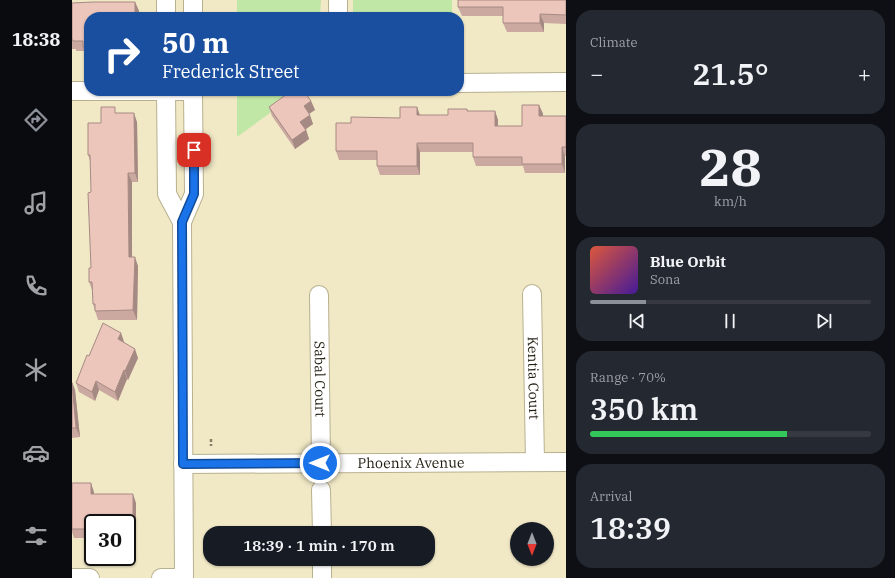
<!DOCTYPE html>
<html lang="en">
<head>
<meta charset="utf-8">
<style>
	:root { --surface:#171b24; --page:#242831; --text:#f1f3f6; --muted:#9ea1a6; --line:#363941; --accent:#8c9099 }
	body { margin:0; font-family:"IBM Plex Serif",serif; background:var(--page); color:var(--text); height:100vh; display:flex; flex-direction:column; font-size:15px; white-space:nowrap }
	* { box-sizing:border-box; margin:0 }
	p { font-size:13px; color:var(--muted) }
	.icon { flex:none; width:22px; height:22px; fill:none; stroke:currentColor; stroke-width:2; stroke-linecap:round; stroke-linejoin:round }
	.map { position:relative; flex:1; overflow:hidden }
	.drawer { display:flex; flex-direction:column; gap:10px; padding:10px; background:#0d0f14; width:329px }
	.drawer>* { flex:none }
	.hud { position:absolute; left:12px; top:12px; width:380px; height:84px; border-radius:16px; box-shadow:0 1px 3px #0004; background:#1a4fa0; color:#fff; overflow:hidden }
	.needle { width:26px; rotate:180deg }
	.tools { position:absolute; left:438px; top:522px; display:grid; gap:8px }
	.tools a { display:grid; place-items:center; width:44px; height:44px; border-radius:50%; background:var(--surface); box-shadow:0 1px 3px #0004; font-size:20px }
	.speed { position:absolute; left:12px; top:514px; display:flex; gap:8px; font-size:20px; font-weight:700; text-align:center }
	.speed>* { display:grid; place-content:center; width:52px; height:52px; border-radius:50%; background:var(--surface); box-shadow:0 1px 3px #0004; line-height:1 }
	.speed .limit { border:2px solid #111; border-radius:6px; background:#fff; color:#111 }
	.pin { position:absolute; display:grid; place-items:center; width:34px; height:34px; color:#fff; margin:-17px; border-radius:8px; box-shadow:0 2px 6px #0006 }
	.me { position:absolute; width:44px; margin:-22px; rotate:270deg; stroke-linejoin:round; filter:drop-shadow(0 0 3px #0008) }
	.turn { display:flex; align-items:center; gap:14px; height:84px; padding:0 12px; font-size:18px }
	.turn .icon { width:52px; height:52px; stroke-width:2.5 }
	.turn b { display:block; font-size:28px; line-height:34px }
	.big { font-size:30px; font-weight:600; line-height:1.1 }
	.drawer .widget { flex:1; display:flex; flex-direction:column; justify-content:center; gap:6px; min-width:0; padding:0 14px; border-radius:16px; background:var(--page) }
	.drawer .dial { align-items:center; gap:0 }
	.dial b { font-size:52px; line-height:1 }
	.song { display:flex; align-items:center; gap:12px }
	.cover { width:48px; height:48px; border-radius:6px; background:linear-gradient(135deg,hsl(10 70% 55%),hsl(260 70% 35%)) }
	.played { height:4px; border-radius:2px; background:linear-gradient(90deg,var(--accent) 20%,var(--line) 20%) }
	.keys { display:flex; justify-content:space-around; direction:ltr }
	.heat { display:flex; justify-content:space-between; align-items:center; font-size:22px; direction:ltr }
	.charge { height:6px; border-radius:3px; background:linear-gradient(90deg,#34c759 70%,var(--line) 0) }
	.trip { position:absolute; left:131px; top:526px; width:232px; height:40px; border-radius:16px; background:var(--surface); box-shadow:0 1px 3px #0004; font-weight:600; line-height:40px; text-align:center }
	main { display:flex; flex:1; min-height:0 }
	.tabs { display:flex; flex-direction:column; width:72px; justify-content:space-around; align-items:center; background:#090b0e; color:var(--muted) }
	.tabs .icon { width:28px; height:28px }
	.tabs .on { color:var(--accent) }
	.tabs b { font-size:18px; color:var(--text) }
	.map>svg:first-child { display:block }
</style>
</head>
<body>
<main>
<nav class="tabs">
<b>18:38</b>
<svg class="icon on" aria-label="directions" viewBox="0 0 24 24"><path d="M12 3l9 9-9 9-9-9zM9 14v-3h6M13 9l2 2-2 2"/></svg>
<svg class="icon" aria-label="music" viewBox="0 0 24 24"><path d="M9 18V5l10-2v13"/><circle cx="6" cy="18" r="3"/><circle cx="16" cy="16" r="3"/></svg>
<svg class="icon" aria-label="phone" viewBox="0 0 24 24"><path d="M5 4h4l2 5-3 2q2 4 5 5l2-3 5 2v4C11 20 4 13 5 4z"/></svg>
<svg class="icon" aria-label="climate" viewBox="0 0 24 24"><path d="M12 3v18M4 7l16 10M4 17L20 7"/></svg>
<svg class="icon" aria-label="car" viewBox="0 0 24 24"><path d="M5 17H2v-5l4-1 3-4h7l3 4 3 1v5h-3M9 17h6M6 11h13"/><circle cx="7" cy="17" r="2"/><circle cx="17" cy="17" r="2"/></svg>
<svg class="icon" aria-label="filters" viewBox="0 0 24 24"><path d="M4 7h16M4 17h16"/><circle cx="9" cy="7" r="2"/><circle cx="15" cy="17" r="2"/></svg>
</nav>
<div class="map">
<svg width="494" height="578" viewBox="0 0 494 578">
	<rect width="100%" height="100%" fill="#f1e9c6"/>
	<g fill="#c0e7a6">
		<polygon points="165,0 249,0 248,17 165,17"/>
		<rect x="281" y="0" width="99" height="17"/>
		<polygon points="165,91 228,91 165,137"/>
	</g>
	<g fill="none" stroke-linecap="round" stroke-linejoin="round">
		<g stroke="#b8b08f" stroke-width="20">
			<g id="street">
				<polyline points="94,0 94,17"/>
				<polyline points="121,0 121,17"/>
				<polyline points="266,0 266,17"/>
				<polyline points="387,83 494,82"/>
				<polyline points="0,91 121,91"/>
				<polyline points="94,91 95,194 110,222"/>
				<path id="s1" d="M 460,294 L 463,462"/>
				<path id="s2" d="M 247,295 L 249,463"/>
				<path id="s3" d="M 111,464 L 494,462"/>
				<polyline points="249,490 250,533"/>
				<polyline points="250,559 250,578"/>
				<polyline points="0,578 18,578"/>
				<polyline points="89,578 112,578"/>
				<polyline points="112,578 110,222 122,194 121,91"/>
			</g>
		</g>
		<polyline stroke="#847f67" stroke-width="2.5" stroke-dasharray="3 2" stroke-linecap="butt" points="139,439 139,446"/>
		<use href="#street" stroke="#fff" stroke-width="18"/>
	</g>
	<g fill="#cba9a1">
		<polygon points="494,0 494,24 472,23 472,32 435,32 431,23 431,16 390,16 386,7"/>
		<polygon points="63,2 67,11 67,17 17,17 17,56 15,56 13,51 4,51 4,49 0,49 0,3"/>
		<polygon points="239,101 243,110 237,114 241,124 234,129 237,139 223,149 200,116 197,107"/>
		<polygon points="467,105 471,114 471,116 494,116 494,156 493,156 493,173 453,173 451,166 404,166 401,157 401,152 348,152 348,175 308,175 305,166 305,160 267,160 264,151 279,123 328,118 345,107 348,115 376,115 395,109 396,111 423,111 426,120 426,126 450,126"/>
		<polygon points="45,113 65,122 66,182 60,182 60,257 66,266 65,320 26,320 21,304 21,292 17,282 19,268 19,163 16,155 29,123"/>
		<polygon points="49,333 52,342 66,358 56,380 55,379 46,401 27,390 23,401 7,392 4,383 17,356"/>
		<polygon points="0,382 3,390 8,437 0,438"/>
		<polygon points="0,483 22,492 22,494 64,503 64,527 55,527 55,523 21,523 21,538 2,538 0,532"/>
	</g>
	<g fill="#a58a83">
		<polygon points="63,2 67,11 67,17 63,17"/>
		<polygon points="468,14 472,23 472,32 468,23"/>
		<polygon points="239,101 243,110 235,115 232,106"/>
		<polygon points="467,105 471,114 471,125 467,116"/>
		<polygon points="345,107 348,116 345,115"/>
		<polygon points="423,111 426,120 426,135 423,126"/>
		<polygon points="62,113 65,122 66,182 63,173"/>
		<polygon points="238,115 241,124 231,131 228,122"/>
		<polygon points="234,130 237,139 223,149 220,140"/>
		<polygon points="345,143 348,152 348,175 345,166"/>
		<polygon points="490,147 493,156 493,173 490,164"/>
		<polygon points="56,173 60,182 60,266 57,257"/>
		<polygon points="63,257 66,266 65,320 61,310"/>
		<polygon points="49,333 52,342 46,339"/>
		<polygon points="63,349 66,358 56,380 53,371"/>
		<polygon points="52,370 55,379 46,401 43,392"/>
		<polygon points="24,381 27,390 23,401 20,392"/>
		<polygon points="0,382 3,390 8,437 4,428"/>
		<polygon points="19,483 22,492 22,503 19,494"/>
		<polygon points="61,494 64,503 64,527 61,518"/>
	</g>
	<g fill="#ecc5bb" stroke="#a58a83">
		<polygon points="386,0 494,0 494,15 468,14 468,23 431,23 431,7 386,7"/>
		<polygon points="21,2 63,2 63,17 17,17 17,47 11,47 11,41 1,41 1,40 0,40 0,3"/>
		<polygon points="219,91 232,91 239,101 232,106 238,115 228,122 234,130 220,140 197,107"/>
		<polygon points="450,105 467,105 467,116 494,116 494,147 490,147 490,164 450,164 450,157 401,157 401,143 345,143 345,166 305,166 305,151 264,151 264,123 279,123 279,117 328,118 328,107 345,107 345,115 376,115 376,109 395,109 395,111 423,111 423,126 450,126"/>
		<polygon points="29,107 43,107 43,113 62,113 63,173 56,173 57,257 63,257 61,310 23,311 23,304 21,304 20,282 17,282 17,268 19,268 16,193 19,192 18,155 16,155 16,123 29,123"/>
		<polygon points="31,323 49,333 46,339 63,349 53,371 52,370 43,392 24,381 20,392 4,383 15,355 17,356"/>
		<polygon points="0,383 4,428 0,428"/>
		<polygon points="0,483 19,483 19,494 61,494 61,518 43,518 43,523 21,523 21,526 19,526 19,529 0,529"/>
	</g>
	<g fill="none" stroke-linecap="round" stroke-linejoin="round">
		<g stroke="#114b97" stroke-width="10">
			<polyline id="route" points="122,150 122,194 110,222 111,464 248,463"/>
		</g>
		<use href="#route" stroke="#1a73e8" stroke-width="7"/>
	</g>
	<g text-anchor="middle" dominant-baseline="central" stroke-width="4" stroke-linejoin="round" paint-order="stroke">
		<g font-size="14" fill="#211e11" stroke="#fff">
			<text stroke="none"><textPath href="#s1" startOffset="84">Kentia Court</textPath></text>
			<text stroke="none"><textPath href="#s2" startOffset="84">Sabal Court</textPath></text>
			<text stroke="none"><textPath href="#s3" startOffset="228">Phoenix Avenue</textPath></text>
		</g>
	</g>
</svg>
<div class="tools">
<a><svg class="needle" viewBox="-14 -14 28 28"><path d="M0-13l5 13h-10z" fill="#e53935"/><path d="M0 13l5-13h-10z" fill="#9ea1a6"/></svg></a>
</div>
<div class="speed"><div class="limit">30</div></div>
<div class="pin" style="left:122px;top:150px;background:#d93025"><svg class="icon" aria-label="arrive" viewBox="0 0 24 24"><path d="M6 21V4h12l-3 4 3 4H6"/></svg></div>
<svg class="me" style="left:248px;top:463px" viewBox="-20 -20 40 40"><circle r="17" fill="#1a73e8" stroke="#fff" stroke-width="3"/><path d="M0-11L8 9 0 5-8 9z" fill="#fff"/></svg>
<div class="trip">18:39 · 1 min · 170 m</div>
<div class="hud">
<div class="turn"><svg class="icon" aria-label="right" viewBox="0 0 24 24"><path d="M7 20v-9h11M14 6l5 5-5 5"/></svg><div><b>50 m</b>Frederick Street</div></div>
</div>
</div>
<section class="drawer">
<div class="widget"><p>Climate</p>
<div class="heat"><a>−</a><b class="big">21.5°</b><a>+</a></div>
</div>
<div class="widget dial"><b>28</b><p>km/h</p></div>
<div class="widget">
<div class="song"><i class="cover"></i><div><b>Blue Orbit</b><p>Sona</p></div></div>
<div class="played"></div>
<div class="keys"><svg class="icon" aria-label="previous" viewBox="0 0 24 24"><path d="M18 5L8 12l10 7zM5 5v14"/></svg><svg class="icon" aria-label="pause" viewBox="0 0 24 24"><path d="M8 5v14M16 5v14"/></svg><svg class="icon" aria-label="next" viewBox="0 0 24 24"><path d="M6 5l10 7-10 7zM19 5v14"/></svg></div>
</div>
<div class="widget"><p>Range · 70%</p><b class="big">350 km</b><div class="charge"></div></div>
<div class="widget"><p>Arrival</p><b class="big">18:39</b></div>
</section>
</main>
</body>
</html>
